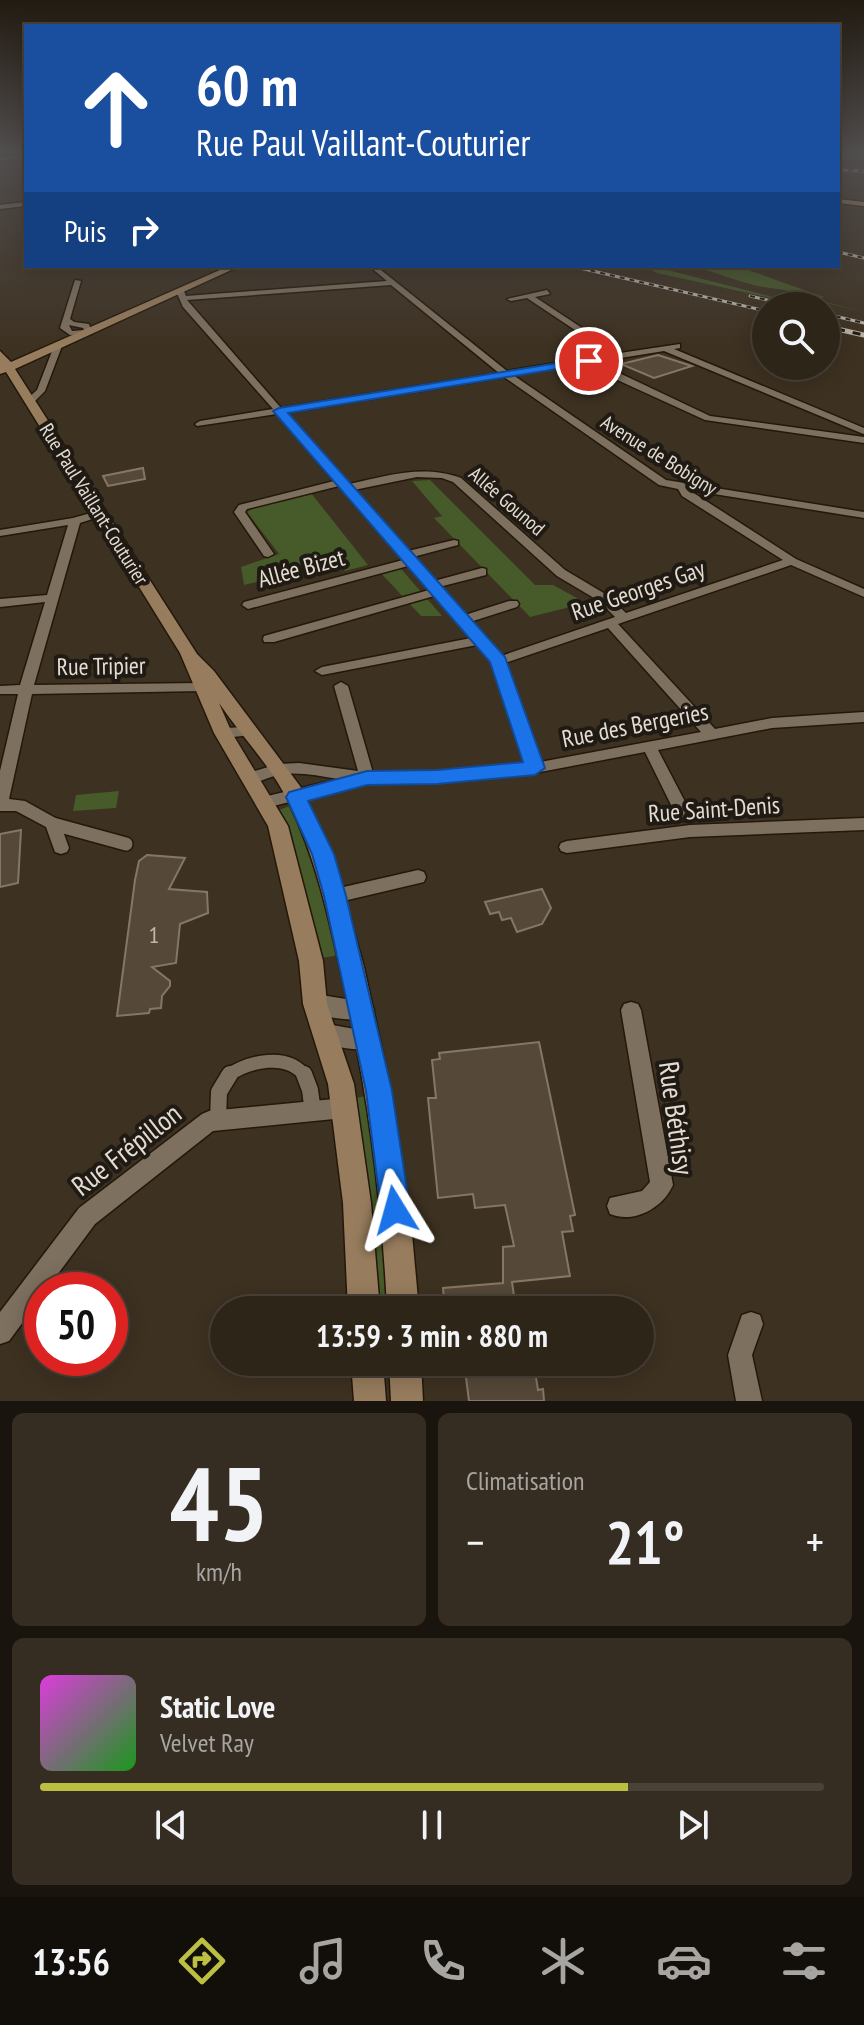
<!DOCTYPE html>
<html lang="fr">
<head>
<meta charset="utf-8">
<style>
	:root { --surface:#2e2519; --page:#362d22; --text:#f1f3f6; --muted:#a7a5a2; --line:#494238; --accent:#bdbf43 }
	body { margin:0; font-family:"PT Sans Narrow",sans-serif; background:var(--page); color:var(--text); height:100vh; display:flex; flex-direction:column; font-size:30px; white-space:nowrap }
	* { box-sizing:border-box; margin:0 }
	p { font-size:26px; color:var(--muted) }
	.icon { flex:none; width:44px; height:44px; fill:none; stroke:currentColor; stroke-width:2; stroke-linecap:round; stroke-linejoin:round }
	.map { position:relative; height:1401px; overflow:hidden }
	.side { display:flex; flex-direction:column; gap:12px; padding:12px; background:#19140e; flex:1 }
	.side>* { flex:none }
	.hud { position:absolute; left:24px; top:24px; width:816px; height:244px; border-radius:0px; box-shadow:0 4px 20px #0003,0 0 0 2px var(--line); background:#1a4fa0; color:#fff; overflow:hidden }
	.buttons { position:absolute; left:752px; top:292px; display:grid; gap:16px }
	.buttons a { display:grid; place-items:center; width:88px; height:88px; border-radius:50%; background:var(--surface); box-shadow:0 4px 20px #0003,0 0 0 2px var(--line); font-size:40px }
	.speed { position:absolute; left:24px; top:1272px; display:flex; gap:16px; font-size:40px; font-weight:700; text-align:center }
	.speed>* { display:grid; place-content:center; width:104px; height:104px; border-radius:50%; background:var(--surface); box-shadow:0 4px 20px #0003,0 0 0 2px var(--line); line-height:1 }
	.speed .limit { border:12px solid #d22; background:#fff; color:#111 }
	.pin { position:absolute; display:grid; place-items:center; width:68px; height:68px; color:#fff; margin:-34px; border:4px solid #fff; border-radius:50%; box-shadow:0 2px 8px #0007 }
	.me { position:absolute; width:88px; margin:-44px; rotate:352deg; stroke-linejoin:round; filter:drop-shadow(0 0 6px #0008) }
	.turn { display:flex; align-items:center; gap:28px; height:168px; padding:0 40px; font-size:36px }
	.turn .icon { width:104px; height:104px; stroke-width:2.5 }
	.turn b { display:block; font-size:56px; line-height:68px }
	.then { display:flex; align-items:center; height:76px; padding:0 40px; background:#0003; gap:16px; font-size:30px }
	.big { font-size:60px; font-weight:700; line-height:1.1 }
	.side .card { flex:1; display:flex; flex-direction:column; justify-content:center; gap:12px; min-width:0; padding:0 28px; border-radius:12px; background:var(--page) }
	.side .dial { align-items:center; gap:0 }
	.dial b { font-size:104px; line-height:1 }
	.song { display:flex; align-items:center; gap:24px }
	.cover { width:96px; height:96px; border-radius:12px; background:linear-gradient(135deg,hsl(300 70% 55%),hsl(120 70% 35%)) }
	.played { height:8px; border-radius:4px; background:linear-gradient(90deg,var(--accent) 75%,var(--line) 75%) }
	.keys { display:flex; justify-content:space-around; direction:ltr }
	.heat { display:flex; justify-content:space-between; align-items:center; font-size:44px; direction:ltr }
	.side .tiles { flex:1; display:grid; gap:12px; grid-template-columns:1fr 1fr }
	.card:last-child { grid-column:span 2 }
	.trip { position:absolute; left:210px; top:1296px; width:444px; height:80px; border-radius:40px; background:var(--surface); box-shadow:0 4px 20px #0003,0 0 0 2px var(--line); font-weight:700; line-height:80px; text-align:center }
	.tabs { display:flex; height:128px; justify-content:space-around; align-items:center; background:#120f0a; color:var(--muted) }
	.tabs .icon { width:56px; height:56px }
	.tabs .active { color:var(--accent) }
	.tabs b { font-size:36px; color:var(--text) }
	.map>svg:first-child { display:block }
</style>
</head>
<body>
<div class="map">
<svg width="864" height="1401" viewBox="0 0 864 1401">
	<rect width="100%" height="100%" fill="#3d3121"/>
	<g fill="#475a29">
		<polygon points="643,266 652,266 808,306 657,273"/>
		<path d="M 681,266 L 737,266 L 824,297 L 818,300 L 864,312 L 789,294 L 789,291 C 776,288 763,288 750,284 C 727,278 705,267 681,266 Z"/>
		<polygon points="430,480 535,585 553,585 586,603 530,617 434,518 442,516 412,481"/>
		<polygon points="311,493 368,565 345,571 335,562 244,585 241,567 279,554 247,512 255,507"/>
		<polygon points="396,563 442,616 421,616 377,569"/>
		<polygon points="119,791 116,808 73,811 76,795"/>
		<polygon points="292,805 300,814 341,955 321,958 297,860 279,810"/>
		<polygon points="371,1095 396,1310 380,1310 377,1258 355,1098"/>
	</g>
	<g fill="#554838" stroke="#857766" stroke-width="2">
		<polygon points="658,355 692,366 654,378 621,364"/>
		<polygon points="143,468 145,479 108,486 103,476"/>
		<polygon points="21,830 18,883 0,887 0,834"/>
		<polygon points="147,855 185,858 169,889 207,892 208,913 180,924 176,963 152,967 170,981 170,986 162,996 161,1008 150,1009 149,1013 117,1016 135,880 139,861"/>
		<polygon points="542,889 551,908 542,924 517,932 511,918 502,920 499,912 490,914 485,902"/>
		<polygon points="539,1042 575,1215 570,1216 573,1231 562,1232 570,1276 512,1282 516,1310 445,1310 443,1288 503,1283 503,1247 514,1246 505,1205 475,1208 473,1194 438,1198 428,1098 436,1098 432,1060 440,1059 439,1053"/>
		<polygon points="464,1362 524,1362 526,1372 535,1371 538,1390 543,1389 544,1401 469,1401"/>
	</g>
	<g fill="none" stroke-linecap="round" stroke-linejoin="round">
		<g stroke="#24180a" stroke-width="16">
			<g id="pedestrian-far1">
				<polyline points="53,824 126,844"/>
				<path d="M 227,1076 C 249,1061 287,1052 305,1076"/>
			</g>
		</g>
		<g stroke="#24180a" stroke-width="19">
			<g id="pedestrian">
				<polyline points="304,1074 310,1090 313,1112"/>
				<polyline points="218,1120 219,1092 230,1074"/>
			</g>
		</g>
		<g stroke="#24180a" stroke-width="3">
			<g id="minor">
				<polygon points="26,155 26,157 0,161 0,157"/>
				<polygon points="26,202 26,206 0,209 0,205"/>
				<path d="M 369,266 L 376,266 L 507,371 L 611,354 L 527,298 L 511,301 L 507,299 L 547,290 L 550,294 L 535,297 L 620,353 L 680,344 L 680,348 L 674,349 L 864,428 L 864,434 L 861,433 L 664,351 L 596,362 L 710,416 L 864,437 L 864,443 L 705,420 L 602,373 L 587,363 L 513,375 L 666,480 L 864,512 L 864,518 L 689,490 L 796,559 L 864,589 L 864,597 L 791,565 L 618,624 L 715,729 L 772,718 L 864,712 L 864,722 L 772,728 L 658,750 L 693,817 L 691,821 L 679,821 L 645,752 L 535,773 L 437,782 L 362,783 L 355,786 L 265,808 L 259,806 L 257,802 L 259,798 L 339,779 C 320,776 301,772 282,774 C 269,776 257,785 245,782 L 242,778 L 245,774 L 278,764 L 299,763 L 358,771 L 334,686 L 341,682 L 348,686 L 373,773 L 437,772 L 526,764 L 492,662 L 477,645 L 322,675 L 315,671 L 322,667 L 471,638 L 434,596 L 274,642 L 264,642 L 263,639 L 264,636 L 429,590 L 408,566 L 248,609 L 242,605 L 244,602 L 403,560 L 339,486 L 247,509 L 245,512 L 274,554 L 268,557 L 264,556 L 234,512 L 239,505 L 334,481 L 277,414 L 197,426 L 195,424 L 200,421 L 273,409 L 183,307 L 176,291 L 183,289 L 186,296 L 387,281 ZM 391,285 L 499,373 L 281,408 L 187,300 ZM 504,377 L 659,485 L 678,489 L 682,496 L 783,560 L 626,613 L 607,595 L 565,570 L 461,478 C 422,464 387,476 349,484 L 285,413 ZM 417,477 L 442,478 L 453,482 L 557,576 L 599,601 L 615,617 L 501,656 L 487,637 L 470,622 L 517,607 L 519,604 L 517,601 L 509,601 L 465,615 L 439,587 L 486,575 L 486,569 L 482,568 L 434,581 L 413,557 L 458,545 L 458,541 L 454,540 L 408,551 L 354,490 ZM 608,628 L 701,732 L 540,762 L 505,663 Z"/>
				<path d="M 75,280 L 81,281 L 70,319 L 74,322 L 89,324 L 92,334 L 70,335 L 60,328 ZM 69,325 L 83,328 L 84,330 L 72,331 Z"/>
				<polygon points="58,344 62,346 45,391 32,404 26,404 26,400 37,390 54,346"/>
				<polygon points="101,510 105,511 105,515 80,523 34,685 202,683 209,687 202,691 32,694 9,799 25,801 59,820 69,848 67,852 61,854 55,852 46,827 16,811 0,811 0,771 18,694 0,694 0,686 20,685 45,602 0,607 0,599 47,595 68,525 0,536 0,530 73,518"/>
				<polygon points="247,727 254,732 252,735 223,738 216,733 223,728"/>
				<polygon points="864,818 864,830 690,837 567,853 561,851 559,847 561,843 567,841 690,825"/>
				<polygon points="418,870 424,872 426,877 424,882 335,903 329,901 326,896 329,891 335,889"/>
				<path d="M 631,1002 L 638,1004 L 641,1010 L 673,1185 C 663,1208 634,1224 610,1214 L 607,1206 L 610,1198 L 642,1191 L 650,1182 L 621,1010 L 624,1004 Z"/>
				<polygon points="344,1098 351,1101 354,1108 351,1115 344,1118 213,1131 95,1224 46,1290 42,1290 42,1296 9,1341 0,1344 0,1312 79,1208 202,1114 209,1111"/>
				<polygon points="751,1312 760,1315 763,1324 752,1355 762,1401 736,1401 728,1355 742,1315"/>
			</g>
		</g>
		<g stroke="#24180a" stroke-width="3">
			<g id="tertiary">
				<path d="M 315,994 L 371,1003 L 374,1010 L 371,1017 C 354,1023 324,1017 307,1011 L 304,1004 L 307,997 Z"/>
				<path d="M 327,1024 L 377,1033 L 380,1040 L 377,1047 C 361,1053 335,1047 319,1041 L 316,1034 L 319,1027 Z"/>
			</g>
		</g>
		<g stroke="#24180a" stroke-width="3">
			<g id="secondary">
				<path d="M 229,266 L 240,266 L 15,369 L 197,654 L 214,671 L 300,786 L 334,861 L 364,967 L 392,1095 L 411,1223 L 419,1310 L 387,1310 C 382,1198 367,1087 342,978 C 329,918 316,858 289,803 C 272,767 241,736 219,703 L 232,733 L 288,826 L 323,961 L 327,1004 L 354,1084 L 371,1203 L 380,1310 L 348,1310 L 343,1203 L 328,1084 L 303,1004 L 299,961 L 268,826 L 214,733 L 180,653 L 6,372 L 0,374 L 0,351 L 11,362 Z"/>
				<polygon points="351,1362 383,1362 386,1401 354,1401"/>
				<polygon points="389,1362 421,1362 423,1401 391,1401"/>
			</g>
		</g>
		<g stroke="#24180a" stroke-width="3">
			<polygon id="primary" points="838,199 864,202 864,206 838,203"/>
		</g>
		<use href="#pedestrian-far1" stroke="#7e705f" stroke-width="13"/>
		<use href="#pedestrian" stroke="#7e705f" stroke-width="16"/>
		<use href="#minor" fill="#7e705f" fill-rule="evenodd"/>
		<use href="#tertiary" fill="#7e705f" fill-rule="evenodd"/>
		<use href="#secondary" fill="#977c5d" fill-rule="evenodd"/>
		<use href="#primary" fill="#af875a" fill-rule="evenodd"/>
		<g stroke="#bfb6aa" stroke-width="3">
			<g id="rail-far1">
				<polyline points="838,170 864,171"/>
				<polyline points="838,252 864,258"/>
				<polyline points="571,266 766,311"/>
				<polyline points="750,296 794,306"/>
				<polyline points="826,314 864,323"/>
				<polyline points="826,326 845,331"/>
			</g>
		</g>
		<g stroke="#bfb6aa" stroke-width="5">
			<polyline id="rail" points="837,329 864,335"/>
		</g>
		<use href="#rail-far1" stroke="#1f1a13" stroke-width="2" stroke-dasharray="5" stroke-linecap="butt"/>
		<use href="#rail" stroke="#1f1a13" stroke-width="3" stroke-dasharray="8" stroke-linecap="butt"/>
	</g>
	<linearGradient id="sky" x2="0" y2="1"><stop stop-color="#221b12"/><stop offset="0.44" stop-color="#514e4e"/><stop offset="1" stop-color="#514e4e" stop-opacity="0"/></linearGradient>
	<rect width="864" height="347" fill="url(#sky)"/>
	<polygon fill="#1a73e8" stroke="#114b97" stroke-width="2" points="589,358 595,361 593,363 288,413 505,657 545,768 535,775 437,784 367,785 308,801 334,854 346,896 392,1091 410,1210 406,1220 395,1225 385,1220 381,1210 366,1091 324,896 312,854 286,797 289,792 367,771 437,770 523,762 490,662 273,411 279,408"/>
	<g text-anchor="middle" dominant-baseline="central" stroke-width="8" stroke-linejoin="round" paint-order="stroke">
		<g font-size="20" fill="#e4dcd2" stroke="#1f1a13">
			<text transform="translate(659 455) rotate(32)">Avenue de Bobigny</text>
			<text transform="translate(507 501) rotate(41)">Allée Gounod</text>
			<text transform="translate(94 504) rotate(58)">Rue Paul Vaillant-Couturier</text>
		</g>
		<g font-size="24" fill="#e4dcd2" stroke="#1f1a13">
			<text transform="translate(301 568) rotate(-15)">Allée Bizet</text>
			<text transform="translate(638 590) rotate(-19)">Rue Georges Gay</text>
			<text transform="translate(101 666) rotate(-1)">Rue Tripier</text>
			<text transform="translate(635 725) rotate(-11)">Rue des Bergeries</text>
			<text transform="translate(714 809) rotate(-4)">Rue Saint-Denis</text>
		</g>
		<g font-size="24" fill="#c0b7ac">
			<text x="154" y="934">1</text>
		</g>
		<g font-size="28" fill="#e4dcd2" stroke="#1f1a13">
			<text transform="translate(677 1118) rotate(82)">Rue Béthisy</text>
			<text transform="translate(126 1149) rotate(-38)">Rue Frépillon</text>
		</g>
	</g>
</svg>
<div class="buttons">
<a><svg class="icon" aria-label="search" viewBox="0 0 24 24"><circle cx="10" cy="10" r="6"/><path d="M15 15l6 6"/></svg></a>
</div>
<div class="speed"><div class="limit">50</div></div>
<div class="pin" style="left:589px;top:361px;background:#d93025"><svg class="icon" aria-label="arrive" viewBox="0 0 24 24"><path d="M6 21V4h12l-3 4 3 4H6"/></svg></div>
<svg class="me" style="left:395px;top:1210px" viewBox="-20 -20 40 40"><path d="M0-17L14 15 0 8-14 15z" fill="#1a73e8" stroke="#fff" stroke-width="4"/></svg>
<div class="trip">13:59 · 3 min · 880 m</div>
<div class="hud">
<div class="turn"><svg class="icon" aria-label="ahead" viewBox="0 0 24 24"><path d="M12 20V5M6 11l6-6 6 6"/></svg><div><b>60 m</b>Rue Paul Vaillant-Couturier</div></div>
<div class="then">Puis<svg class="icon" aria-label="right" viewBox="0 0 24 24"><path d="M7 20v-9h11M14 6l5 5-5 5"/></svg></div>
</div>
</div>
<section class="side">
<div class="tiles">
<div class="card dial"><b>45</b><p>km/h</p></div>
<div class="card"><p>Climatisation</p>
<div class="heat"><a>−</a><b class="big">21°</b><a>+</a></div>
</div>
<div class="card">
<div class="song"><i class="cover"></i><div><b>Static Love</b><p>Velvet Ray</p></div></div>
<div class="played"></div>
<div class="keys"><svg class="icon" aria-label="previous" viewBox="0 0 24 24"><path d="M18 5L8 12l10 7zM5 5v14"/></svg><svg class="icon" aria-label="pause" viewBox="0 0 24 24"><path d="M8 5v14M16 5v14"/></svg><svg class="icon" aria-label="next" viewBox="0 0 24 24"><path d="M6 5l10 7-10 7zM19 5v14"/></svg></div>
</div>
</div>
</section>
<nav class="tabs">
<b>13:56</b>
<svg class="icon active" aria-label="directions" viewBox="0 0 24 24"><path d="M12 3l9 9-9 9-9-9zM9 14v-3h6M13 9l2 2-2 2"/></svg>
<svg class="icon" aria-label="music" viewBox="0 0 24 24"><path d="M9 18V5l10-2v13"/><circle cx="6" cy="18" r="3"/><circle cx="16" cy="16" r="3"/></svg>
<svg class="icon" aria-label="phone" viewBox="0 0 24 24"><path d="M5 4h4l2 5-3 2q2 4 5 5l2-3 5 2v4C11 20 4 13 5 4z"/></svg>
<svg class="icon" aria-label="climate" viewBox="0 0 24 24"><path d="M12 3v18M4 7l16 10M4 17L20 7"/></svg>
<svg class="icon" aria-label="car" viewBox="0 0 24 24"><path d="M5 17H2v-5l4-1 3-4h7l3 4 3 1v5h-3M9 17h6M6 11h13"/><circle cx="7" cy="17" r="2"/><circle cx="17" cy="17" r="2"/></svg>
<svg class="icon" aria-label="filters" viewBox="0 0 24 24"><path d="M4 7h16M4 17h16"/><circle cx="9" cy="7" r="2"/><circle cx="15" cy="17" r="2"/></svg>
</nav>
</body>
</html>
